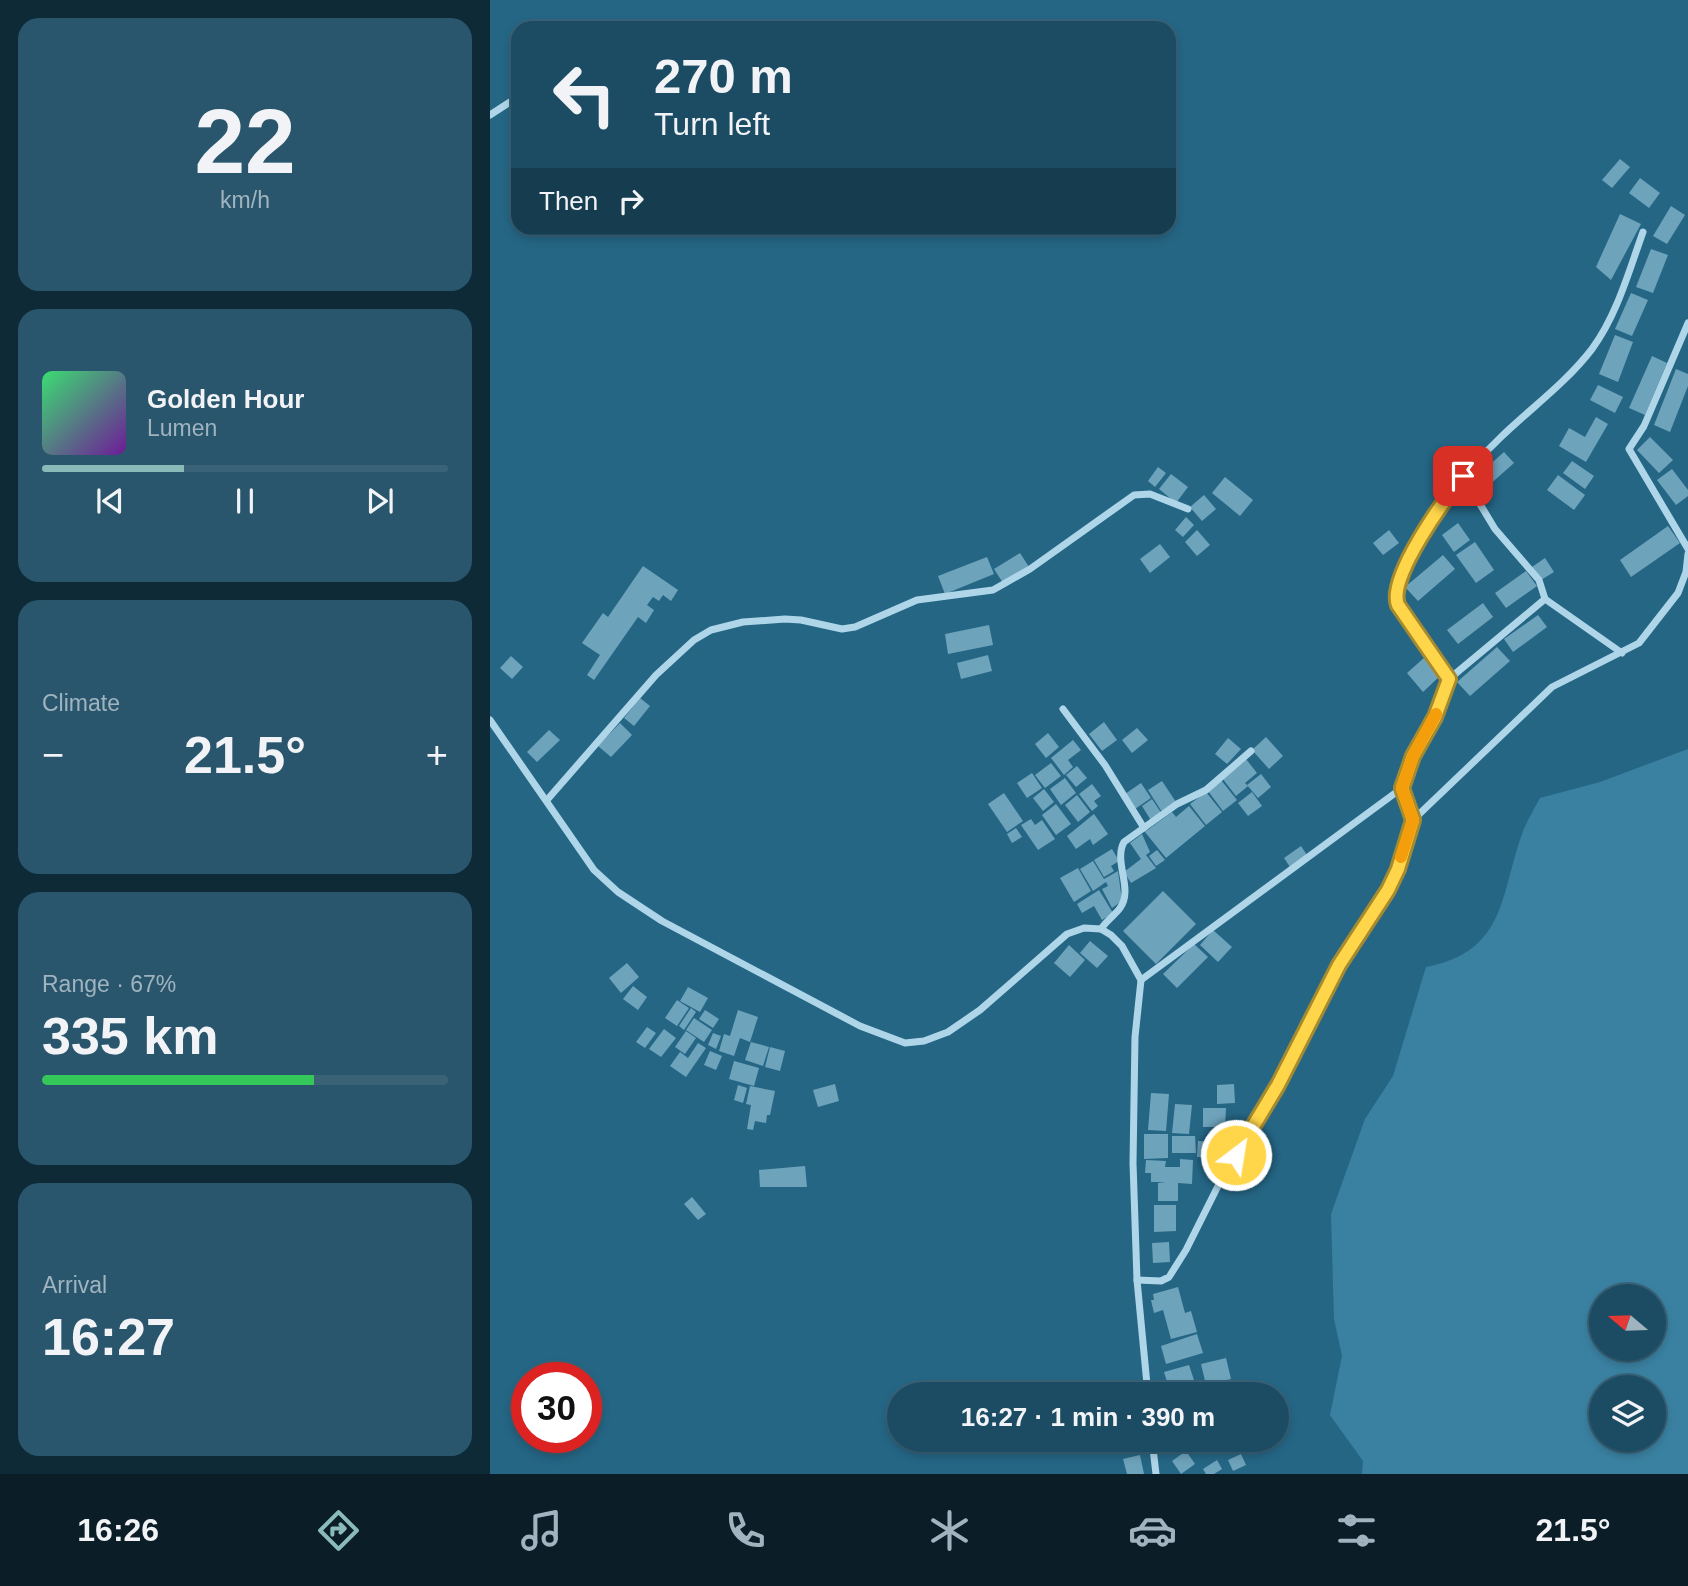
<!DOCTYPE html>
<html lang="en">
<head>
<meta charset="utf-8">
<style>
	:root { --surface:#1c4c64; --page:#29566d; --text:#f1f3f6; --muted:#a0b4bf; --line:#3a6378; --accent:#8bbbb9 }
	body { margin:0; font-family:Helvetica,sans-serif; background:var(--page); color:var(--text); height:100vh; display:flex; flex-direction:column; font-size:26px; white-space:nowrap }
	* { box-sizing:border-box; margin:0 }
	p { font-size:23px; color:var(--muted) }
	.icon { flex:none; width:38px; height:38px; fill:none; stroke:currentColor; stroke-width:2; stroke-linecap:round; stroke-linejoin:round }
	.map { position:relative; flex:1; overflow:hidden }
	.drawer { display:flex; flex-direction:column; gap:18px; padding:18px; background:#0f2a37; width:490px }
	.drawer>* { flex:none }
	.banner { position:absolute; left:21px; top:21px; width:665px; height:214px; border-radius:21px; box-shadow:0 4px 10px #0003,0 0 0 2px var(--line); background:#1c4c64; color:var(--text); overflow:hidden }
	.needle { width:46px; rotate:289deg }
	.tools { position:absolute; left:1099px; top:1284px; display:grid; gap:14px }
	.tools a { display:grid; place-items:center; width:77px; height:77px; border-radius:50%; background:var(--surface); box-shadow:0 4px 10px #0003,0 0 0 2px var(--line); font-size:35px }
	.speed { position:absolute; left:21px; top:1362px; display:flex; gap:14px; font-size:35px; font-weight:700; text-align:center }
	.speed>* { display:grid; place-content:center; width:91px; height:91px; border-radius:50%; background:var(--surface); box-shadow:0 4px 10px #0003,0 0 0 2px var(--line); line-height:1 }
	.speed .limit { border:10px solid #d22; background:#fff; color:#111 }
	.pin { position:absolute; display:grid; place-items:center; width:60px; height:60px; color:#fff; margin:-30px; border-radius:14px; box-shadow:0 4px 10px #0006 }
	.me { position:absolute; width:77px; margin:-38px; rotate:31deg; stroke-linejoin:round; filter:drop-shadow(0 0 5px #0008) }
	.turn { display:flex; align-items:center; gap:24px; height:147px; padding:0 28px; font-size:32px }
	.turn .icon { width:91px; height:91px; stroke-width:2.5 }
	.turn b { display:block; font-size:49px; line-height:60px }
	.then { display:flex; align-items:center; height:66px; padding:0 28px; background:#0003; gap:14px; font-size:26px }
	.big { font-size:52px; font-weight:800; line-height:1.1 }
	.drawer .widget { flex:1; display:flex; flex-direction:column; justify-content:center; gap:10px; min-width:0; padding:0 24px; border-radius:21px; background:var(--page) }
	.drawer .dial { align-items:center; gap:0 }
	.dial b { font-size:91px; line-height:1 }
	.song { display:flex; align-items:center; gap:21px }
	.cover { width:84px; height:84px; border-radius:10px; background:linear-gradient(135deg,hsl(140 70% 55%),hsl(280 70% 35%)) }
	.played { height:7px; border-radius:4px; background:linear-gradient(90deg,var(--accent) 35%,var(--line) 35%) }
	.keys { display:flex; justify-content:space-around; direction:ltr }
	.heat { display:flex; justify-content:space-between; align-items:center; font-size:38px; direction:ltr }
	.charge { height:10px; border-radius:5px; background:linear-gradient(90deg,#34c759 67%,var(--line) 0) }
	.trip { position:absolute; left:397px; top:1382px; width:402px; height:70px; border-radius:35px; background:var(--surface); box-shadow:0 4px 10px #0003,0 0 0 2px var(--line); font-weight:800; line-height:70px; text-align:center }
	.tab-bar { display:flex; height:112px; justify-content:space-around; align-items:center; background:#0b1e28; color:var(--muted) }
	.tab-bar .icon { width:49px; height:49px }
	.tab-bar .current { color:var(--accent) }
	.tab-bar b { font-size:32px; color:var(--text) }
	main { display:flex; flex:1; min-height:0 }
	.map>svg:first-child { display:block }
</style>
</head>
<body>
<main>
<section class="drawer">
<div class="widget dial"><b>22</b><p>km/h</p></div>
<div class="widget">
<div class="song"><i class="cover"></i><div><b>Golden Hour</b><p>Lumen</p></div></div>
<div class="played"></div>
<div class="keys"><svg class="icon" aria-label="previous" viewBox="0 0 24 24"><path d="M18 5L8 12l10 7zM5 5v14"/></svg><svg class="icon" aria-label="pause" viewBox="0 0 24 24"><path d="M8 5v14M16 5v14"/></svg><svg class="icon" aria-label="next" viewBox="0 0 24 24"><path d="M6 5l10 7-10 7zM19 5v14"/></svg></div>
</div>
<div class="widget"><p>Climate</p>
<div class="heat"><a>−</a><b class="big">21.5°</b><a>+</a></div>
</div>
<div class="widget"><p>Range · 67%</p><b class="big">335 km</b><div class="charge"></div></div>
<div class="widget"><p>Arrival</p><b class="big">16:27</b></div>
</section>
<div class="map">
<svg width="1198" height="1474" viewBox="0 0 1198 1474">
	<rect width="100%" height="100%" fill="#256685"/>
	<path fill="#3a81a1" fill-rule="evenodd" d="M 1198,749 L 1198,1474 L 872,1474 L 873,1461 L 840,1415 L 852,1356 L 844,1319 L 841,1214 L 875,1119 L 903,1076 L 936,967 C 1015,952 1010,897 1031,837 C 1035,824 1043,811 1050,798 L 1110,782 ZM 1111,1297 L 1164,1297 L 1164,1349 L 1111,1349 ZM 1111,1388 L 1164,1388 L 1164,1440 L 1111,1440 Z"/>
	<g fill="#6ea3bc">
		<polygon points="1130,159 1140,167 1122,188 1112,180"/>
		<polygon points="1150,178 1170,193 1159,208 1139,193"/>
		<polygon points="1181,206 1195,215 1177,244 1163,236"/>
		<polygon points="1130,214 1151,224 1121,280 1106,267"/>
		<polygon points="1161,249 1178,255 1163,293 1146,287"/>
		<polygon points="1141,293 1158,300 1142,336 1125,329"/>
		<polygon points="1125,335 1143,342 1128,382 1109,374"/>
		<polygon points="1162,356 1177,363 1155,415 1139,408"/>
		<polygon points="1186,369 1198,374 1198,386 1180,432 1164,425"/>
		<polygon points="1108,385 1133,397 1125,413 1100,400"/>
		<polygon points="1106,417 1118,424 1096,462 1069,446 1079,428 1095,437"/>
		<polygon points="1160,437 1183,460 1169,473 1147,450"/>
		<polygon points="1014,452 1024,463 997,487 987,476"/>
		<polygon points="1082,461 1104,476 1095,489 1073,473"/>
		<polygon points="668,467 676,473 665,487 658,481"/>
		<polygon points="1182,469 1198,490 1198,496 1186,505 1167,480"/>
		<polygon points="681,474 698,487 686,503 669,489"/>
		<polygon points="1068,475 1095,495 1084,510 1057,490"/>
		<polygon points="735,477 763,500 750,516 722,493"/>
		<polygon points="714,495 726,509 712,521 700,507"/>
		<polygon points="696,517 704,525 693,537 685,530"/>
		<polygon points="968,523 980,540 964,552 952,535"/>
		<polygon points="1178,526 1190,543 1141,577 1130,560"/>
		<polygon points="707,530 720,545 707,556 695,542"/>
		<polygon points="899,530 909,543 893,555 883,543"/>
		<polygon points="985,542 1004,570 986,583 966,555"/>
		<polygon points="670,544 680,557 660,573 650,559"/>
		<polygon points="530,553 539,567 513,583 504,569"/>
		<polygon points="953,555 965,569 928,601 915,587"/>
		<polygon points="497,557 504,574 455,594 448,576"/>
		<polygon points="1055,558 1064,572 1051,580 1042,567"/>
		<polygon points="153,566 188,590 181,601 173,595 169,601 163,597 157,605 164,610 156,623 148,617 104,680 97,675 110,655 92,643 113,613 118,617"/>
		<polygon points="1036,571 1047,586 1016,608 1005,593"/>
		<polygon points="993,603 1003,617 968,644 957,630"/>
		<polygon points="1048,615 1057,627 1023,652 1014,639"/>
		<polygon points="499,625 503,645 458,654 455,634"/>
		<polygon points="1007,647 1020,661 980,696 967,682"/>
		<polygon points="498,655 502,671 471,679 467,663"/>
		<polygon points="21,656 33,667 22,679 10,668"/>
		<polygon points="935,657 951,675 933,692 917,673"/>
		<polygon points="150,698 160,706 144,726 134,718"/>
		<polygon points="614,722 627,740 612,751 599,734"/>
		<polygon points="130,723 142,735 121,757 108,746"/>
		<polygon points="647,728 658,740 642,753 632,740"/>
		<polygon points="59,730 70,740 47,762 37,752"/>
		<polygon points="558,733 569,747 556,758 545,744"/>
		<polygon points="776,737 793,756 779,769 762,750"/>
		<polygon points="738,738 751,749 737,764 725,754"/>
		<polygon points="583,740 591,750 578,760 583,767 574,775 561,758"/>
		<polygon points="756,759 767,773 755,783 758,786 746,796 732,778"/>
		<polygon points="561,763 571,776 555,788 545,775"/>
		<polygon points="587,766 597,778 586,787 576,775"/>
		<polygon points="542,773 552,788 537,798 527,783"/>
		<polygon points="771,774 781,787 768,798 757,785"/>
		<polygon points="575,778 586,793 571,805 560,789"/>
		<polygon points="731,780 747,800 733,811 718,791"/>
		<polygon points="672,781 686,802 672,812 658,790"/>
		<polygon points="651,783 661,798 645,809 635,794"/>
		<polygon points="602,784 611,796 604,801 608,806 602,811 589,794"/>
		<polygon points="554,789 564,802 553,811 543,798"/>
		<polygon points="716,792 732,812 716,825 700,804"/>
		<polygon points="762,792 772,806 758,816 748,803"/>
		<polygon points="514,793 533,821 517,832 498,804"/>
		<polygon points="587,795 600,812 588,822 575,805"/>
		<polygon points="662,799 672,814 662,822 652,806"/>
		<polygon points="566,804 581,824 566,835 552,815"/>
		<polygon points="699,806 715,826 676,858 655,832 682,812 686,817"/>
		<polygon points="604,814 618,834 603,845 600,839 586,849 577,836"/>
		<polygon points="541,819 545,825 552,820 565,839 548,850 531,825"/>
		<polygon points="526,828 532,837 522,843 517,834"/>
		<polygon points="652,834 660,852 656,855 666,868 641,883 634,872 651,859 640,843"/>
		<polygon points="811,846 817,855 800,867 794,858"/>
		<polygon points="622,849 629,861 621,866 624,871 614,877 604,860"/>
		<polygon points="667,850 675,860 666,866 659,856"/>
		<polygon points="603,861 614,879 628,871 632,901 622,908 612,889 618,886 616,882 603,891 590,869"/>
		<polygon points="588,868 601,891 584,902 570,878"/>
		<polygon points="609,890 623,913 612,920 604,906 592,913 587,904"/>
		<polygon points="673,891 706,924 666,964 633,931"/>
		<polygon points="723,930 742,947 728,962 710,945"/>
		<polygon points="600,941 618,956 607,968 590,953"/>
		<polygon points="704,944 718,957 687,988 673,974"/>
		<polygon points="579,945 595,960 580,977 564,963"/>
		<polygon points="137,963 149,977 131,993 119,978"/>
		<polygon points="143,986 157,997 148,1010 133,999"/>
		<polygon points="198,987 218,998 210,1012 190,1001"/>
		<polygon points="187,1000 199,1008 187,1026 175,1018"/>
		<polygon points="201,1008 206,1012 194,1030 189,1026"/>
		<polygon points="215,1010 229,1019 223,1028 209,1019"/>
		<polygon points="248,1010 268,1017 260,1042 250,1038 244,1056 229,1051 234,1034 240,1036"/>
		<polygon points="204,1018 222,1030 214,1042 196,1030"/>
		<polygon points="157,1027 166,1033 155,1048 146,1042"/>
		<polygon points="174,1029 186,1038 171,1057 159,1049"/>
		<polygon points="196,1031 206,1038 195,1054 185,1047"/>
		<polygon points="223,1033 231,1036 226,1049 218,1045"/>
		<polygon points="261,1042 279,1047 273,1066 255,1060"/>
		<polygon points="208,1043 216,1048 196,1077 180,1066 190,1052 198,1058"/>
		<polygon points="280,1047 295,1051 290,1071 275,1067"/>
		<polygon points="220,1051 232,1056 226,1070 214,1065"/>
		<polygon points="244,1061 269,1068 264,1086 239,1079"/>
		<polygon points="345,1084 349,1101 328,1107 323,1090"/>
		<polygon points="744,1084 745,1103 727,1104 727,1085"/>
		<polygon points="248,1085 257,1088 253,1103 244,1100"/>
		<polygon points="260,1086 285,1091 280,1115 277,1115 276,1123 265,1121 263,1130 257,1129 261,1105 256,1104"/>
		<polygon points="661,1093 679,1094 676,1131 658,1130"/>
		<polygon points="685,1104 702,1105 699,1134 682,1133"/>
		<polygon points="713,1108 736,1108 735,1127 713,1127"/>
		<polygon points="654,1134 678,1134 678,1158 654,1159"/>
		<polygon points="682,1136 705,1136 706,1153 682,1153"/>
		<polygon points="708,1141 726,1142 726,1157 707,1157"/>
		<polygon points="690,1159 703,1160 702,1184 688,1183 688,1201 668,1201 668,1183 676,1182 661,1182 661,1173 655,1173 656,1160 676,1161 675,1167 690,1167"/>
		<polygon points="315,1166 317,1187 270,1187 269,1170"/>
		<polygon points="202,1197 216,1214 208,1220 194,1204"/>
		<polygon points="664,1205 686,1205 686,1231 664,1232"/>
		<polygon points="679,1242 680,1262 663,1263 662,1243"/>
		<polygon points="688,1287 695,1313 701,1311 707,1332 681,1339 673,1310 664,1313 661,1300 664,1300 663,1294"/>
		<polygon points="707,1334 713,1353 676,1364 671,1346"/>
		<polygon points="736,1358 741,1379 716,1385 711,1364"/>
		<polygon points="699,1365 705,1383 680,1391 674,1372"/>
		<polygon points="754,1440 770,1440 774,1451 765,1454 764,1450 758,1452"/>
		<polygon points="696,1451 705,1464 691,1474 682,1461"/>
		<polygon points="751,1454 756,1465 743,1471 738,1460"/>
		<polygon points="650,1455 654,1474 637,1474 633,1459"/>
		<polygon points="727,1460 732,1469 724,1474 716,1474 713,1469"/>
	</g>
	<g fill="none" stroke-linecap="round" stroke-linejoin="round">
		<g stroke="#afd6e8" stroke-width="7">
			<polyline points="0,115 20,102"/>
			<polyline points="1198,323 1154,426 1139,449 1198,549"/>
			<polyline points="973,476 1005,529 1049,580 1055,599 1132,653"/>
			<polyline points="959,679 1055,599"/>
			<polyline points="573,709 615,765 654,828"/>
			<polyline points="0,720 104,870 128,892 172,921 370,1026 415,1043 434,1041 458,1032 490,1010 577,934 594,928 611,929 621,935 632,946 651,980 645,1037 643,1163 647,1280 658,1395"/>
			<polyline points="57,800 166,675 204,640 221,630 253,622 295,619 311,620 352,629 365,627 427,600 503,590 540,569 644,495 660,494 698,509"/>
			<path d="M 923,820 L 912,788 L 923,756 L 945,717 L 959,679 L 908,605 C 902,591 911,578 917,565 C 938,518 973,473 1011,437 C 1041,408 1076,383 1102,349 C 1127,315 1139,271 1153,232"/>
			<path d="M 611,929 C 616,921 625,915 630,908 C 644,889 623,862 634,842 L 687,804 L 716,790 L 761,751"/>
			<polyline points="651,980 912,788"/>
			<polyline points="647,1280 671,1281 679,1277 696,1250 732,1178 788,1085 848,965 898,890 908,869 923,820 1062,687 1149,643 1188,593 1196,572 1198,554"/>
			<polyline points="662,1440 666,1474"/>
		</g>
	</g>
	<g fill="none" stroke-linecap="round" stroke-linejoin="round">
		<g stroke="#a68a30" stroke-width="18">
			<path id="route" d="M 746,1155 L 788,1085 L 849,965 L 898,890 L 908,869 L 923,820 L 912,788 L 923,756 L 945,717 L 959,679 L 908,605 C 897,578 955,499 973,476"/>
		</g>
		<use href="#route" stroke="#ffd54a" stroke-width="12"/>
		<polyline stroke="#f59e0b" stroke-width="12" points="911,857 923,820 912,788 923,756 946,714"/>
	</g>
</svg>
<div class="tools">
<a><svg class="needle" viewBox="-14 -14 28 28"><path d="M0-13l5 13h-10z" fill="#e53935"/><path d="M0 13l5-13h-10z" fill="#a0b4bf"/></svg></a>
<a><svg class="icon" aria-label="layers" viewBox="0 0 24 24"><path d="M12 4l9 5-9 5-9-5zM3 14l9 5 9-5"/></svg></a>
</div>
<div class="speed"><div class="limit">30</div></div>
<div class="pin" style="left:973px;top:476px;background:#d93025"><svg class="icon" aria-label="arrive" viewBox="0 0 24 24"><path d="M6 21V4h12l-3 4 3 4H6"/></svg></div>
<svg class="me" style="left:746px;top:1155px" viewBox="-20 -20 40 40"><circle r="17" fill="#ffd54a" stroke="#fff" stroke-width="3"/><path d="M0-11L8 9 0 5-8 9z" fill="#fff"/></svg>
<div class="trip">16:27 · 1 min · 390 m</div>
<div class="banner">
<div class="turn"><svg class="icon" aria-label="left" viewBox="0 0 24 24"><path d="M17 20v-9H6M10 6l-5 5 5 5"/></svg><div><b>270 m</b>Turn left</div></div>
<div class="then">Then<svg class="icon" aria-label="right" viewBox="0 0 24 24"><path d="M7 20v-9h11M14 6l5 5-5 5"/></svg></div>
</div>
</div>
</main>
<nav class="tab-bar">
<b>16:26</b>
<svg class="icon current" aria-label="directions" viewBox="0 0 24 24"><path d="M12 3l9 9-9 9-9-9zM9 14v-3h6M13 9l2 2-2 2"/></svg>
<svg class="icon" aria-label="music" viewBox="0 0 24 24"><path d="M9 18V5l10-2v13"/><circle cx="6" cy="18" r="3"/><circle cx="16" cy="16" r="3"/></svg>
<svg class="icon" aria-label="phone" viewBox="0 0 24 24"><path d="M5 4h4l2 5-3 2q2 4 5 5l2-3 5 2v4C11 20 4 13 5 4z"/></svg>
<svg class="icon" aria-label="climate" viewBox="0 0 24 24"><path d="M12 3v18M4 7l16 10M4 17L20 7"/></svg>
<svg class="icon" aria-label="car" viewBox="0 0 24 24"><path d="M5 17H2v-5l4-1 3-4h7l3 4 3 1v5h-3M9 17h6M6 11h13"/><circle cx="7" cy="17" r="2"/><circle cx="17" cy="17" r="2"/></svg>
<svg class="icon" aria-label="filters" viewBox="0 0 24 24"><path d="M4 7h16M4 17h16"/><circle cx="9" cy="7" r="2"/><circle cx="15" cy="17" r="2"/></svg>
<b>21.5°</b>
</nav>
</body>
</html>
